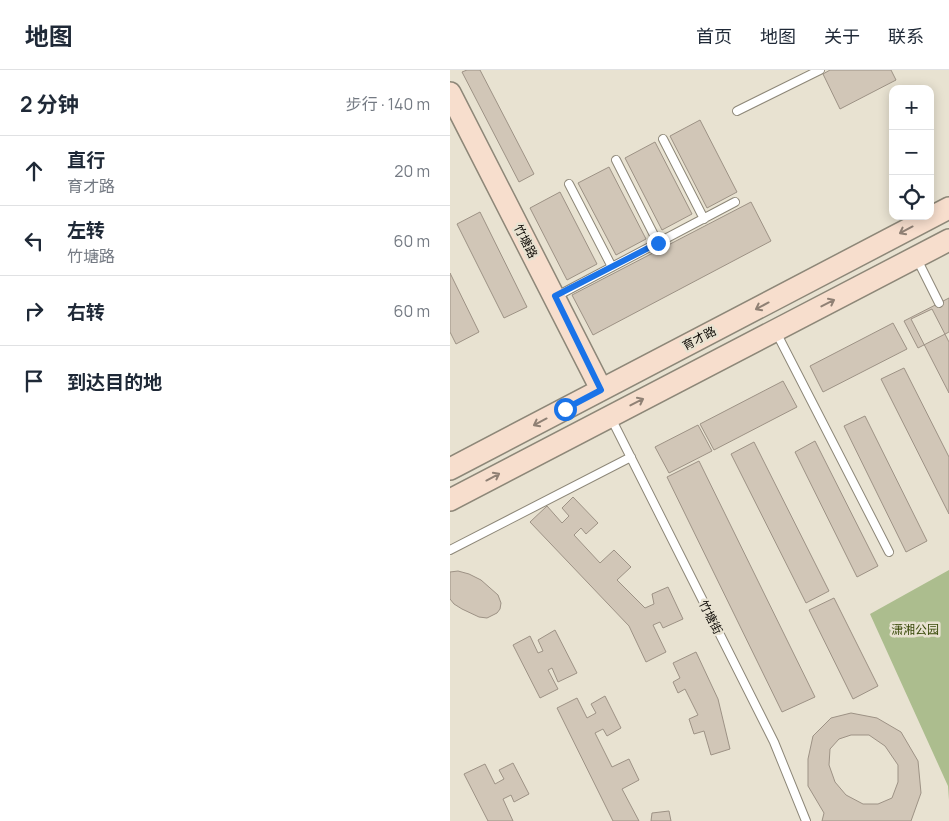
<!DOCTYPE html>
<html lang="zh">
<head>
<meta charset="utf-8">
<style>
	body { margin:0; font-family:Manrope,"Noto Sans SC",sans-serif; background:#f2f2f3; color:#1f2937 }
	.controls { position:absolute; right:15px; top:15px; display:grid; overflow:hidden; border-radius:10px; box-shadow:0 2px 12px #0003 }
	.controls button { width:45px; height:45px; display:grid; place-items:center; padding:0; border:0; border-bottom:1px solid #e0e1e3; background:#fff; color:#1f2937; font:25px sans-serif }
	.stop { position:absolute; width:15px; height:15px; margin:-11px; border:4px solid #1a73e8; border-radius:50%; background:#fff }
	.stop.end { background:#1a73e8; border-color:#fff; box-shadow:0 1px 5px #0008 }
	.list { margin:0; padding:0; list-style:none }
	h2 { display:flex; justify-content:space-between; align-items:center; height:65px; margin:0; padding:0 20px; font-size:21px }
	h2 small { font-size:16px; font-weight:400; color:#747a83 }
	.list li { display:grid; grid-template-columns:32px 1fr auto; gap:15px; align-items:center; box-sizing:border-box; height:70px; padding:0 20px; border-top:1px solid #e0e1e3 }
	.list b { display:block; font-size:19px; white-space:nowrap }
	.list p { margin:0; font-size:16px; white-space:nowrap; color:#747a83 }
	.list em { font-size:16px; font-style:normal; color:#747a83 }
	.icon { flex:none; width:28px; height:28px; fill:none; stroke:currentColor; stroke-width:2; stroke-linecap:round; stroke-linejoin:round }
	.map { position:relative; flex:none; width:499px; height:751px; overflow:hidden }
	header { display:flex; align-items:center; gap:30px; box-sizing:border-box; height:70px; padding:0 25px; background:#fff; border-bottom:1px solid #e0e1e3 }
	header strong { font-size:24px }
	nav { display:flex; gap:28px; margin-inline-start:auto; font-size:18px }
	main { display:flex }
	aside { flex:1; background:#fff }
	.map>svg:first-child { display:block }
</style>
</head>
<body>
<header>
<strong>地图</strong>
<nav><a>首页</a><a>地图</a><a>关于</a><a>联系</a></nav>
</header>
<main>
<aside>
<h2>2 分钟<small>步行 · 140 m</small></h2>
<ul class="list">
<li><svg class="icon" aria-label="ahead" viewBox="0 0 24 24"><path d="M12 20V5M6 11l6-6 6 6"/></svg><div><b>直行</b><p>育才路</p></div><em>20 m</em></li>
<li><svg class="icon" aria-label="left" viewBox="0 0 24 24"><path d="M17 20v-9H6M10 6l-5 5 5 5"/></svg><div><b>左转</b><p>竹塘路</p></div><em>60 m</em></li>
<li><svg class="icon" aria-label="right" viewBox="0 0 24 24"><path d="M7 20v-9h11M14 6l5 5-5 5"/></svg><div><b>右转</b></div><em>60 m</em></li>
<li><svg class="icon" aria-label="arrive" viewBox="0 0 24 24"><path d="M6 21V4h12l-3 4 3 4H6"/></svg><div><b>到达目的地</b></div></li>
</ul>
</aside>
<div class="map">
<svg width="499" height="751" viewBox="0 0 499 751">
	<rect width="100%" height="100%" fill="#e8e2d1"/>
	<path fill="#acbd8e" d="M499 500V730L498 716 420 544Z"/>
	<path fill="#d1c6b7" stroke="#9d9285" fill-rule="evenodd" d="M17 0H30L84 104 69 112 12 2Z
		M380 0H441L446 10 390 39 373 4Z
		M250 50 287 122 257 138 220 66Z
		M205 72 242 144 212 160 175 88Z
		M159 97 196 169 166 185 128 113Z
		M110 122 147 194 117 210 80 138Z
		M301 132 321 171 143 265 122 225Z
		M30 142 77 237 54 248 7 154Z
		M0 203 29 262 6 274 0 262Z
		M499 228V262L468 278 454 251Z
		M482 239 499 272V323L461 249Z
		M443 253 457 279 373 322 360 296Z
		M454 298 499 387V444L431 309Z
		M333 311 347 337 264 380 250 354Z
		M415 346 477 471 456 482 394 356Z
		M248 355 262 381 219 403 205 377Z
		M365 371 428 496 407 507 345 382Z
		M304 372 379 521 356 533 281 384Z
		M249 391 365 627 332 642 217 407Z
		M123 427 148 453 136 464 131 458 124 465 150 493 164 480 181 497 167 510 195 538 204 534 202 524 218 517 233 549 213 558 210 552 203 555 216 582 196 592 179 556 80 452 97 436 112 453 119 446 112 438Z
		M8 501 19 504 31 510 48 525 51 533 50 539 47 543 37 548 29 547 12 539 4 534 0 529V502Z
		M384 528 428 616 403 629 359 540Z
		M105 560 127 603 108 612 102 598 98 600 108 619 90 628 63 575 80 566 88 583 93 581 88 570Z
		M246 582 268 629 280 679 261 685 254 661 244 664 239 649 248 645 235 619 228 623 223 612 230 608 223 593Z
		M155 626 171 658 157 666 153 659 145 663 162 697 179 689 189 710 172 719 189 751H163L107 638 127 628 137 648 146 643 141 634Z
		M401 643 427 648 451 662 468 691 471 723 461 751H372L374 743 358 716V689L363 666 381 648ZM401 665H419L435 676 448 695V712L442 728 428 734H413L396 725 385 712 379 695 380 679 389 669Z
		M63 693 79 724 64 732 61 725 53 729 63 751H38L14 704 35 694 45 714 54 709 49 700Z
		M219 741 221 751H201L202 743Z"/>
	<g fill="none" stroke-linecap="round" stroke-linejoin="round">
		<defs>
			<path id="lane" d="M287 41 370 0
				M213 69 254 149
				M166 90 208 173
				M119 114 162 197
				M467 189 489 233
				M105 227 285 132
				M326 262 439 482
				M161 348 324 672 356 751
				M0 480 181 387"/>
			<path id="secondary" d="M0 23 151 319
				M0 399 499 138
				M0 430 499 170"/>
		</defs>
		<use href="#lane" stroke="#8d8778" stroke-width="10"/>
		<use href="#secondary" stroke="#8d8778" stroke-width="24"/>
		<use href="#lane" stroke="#fff" stroke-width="8"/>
		<use href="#secondary" stroke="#f7decd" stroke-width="21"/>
	</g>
	<defs><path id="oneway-shaft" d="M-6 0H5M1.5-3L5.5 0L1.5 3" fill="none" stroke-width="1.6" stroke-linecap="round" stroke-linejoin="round" transform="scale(1.25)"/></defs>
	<g stroke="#8f8074">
		<use href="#oneway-shaft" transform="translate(456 160) rotate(152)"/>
		<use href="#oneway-shaft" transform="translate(378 233) rotate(-27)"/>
		<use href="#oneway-shaft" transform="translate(312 236) rotate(152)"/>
		<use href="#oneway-shaft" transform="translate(187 332) rotate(-27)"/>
		<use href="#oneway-shaft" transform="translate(90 352) rotate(152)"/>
		<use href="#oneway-shaft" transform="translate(43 407) rotate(-28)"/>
	</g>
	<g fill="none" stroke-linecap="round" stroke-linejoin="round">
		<path stroke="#1a73e8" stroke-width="6" d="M115 339 151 320 105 226 208 173"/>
	</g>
	<g text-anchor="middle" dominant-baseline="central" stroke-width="5" stroke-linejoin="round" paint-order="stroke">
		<g font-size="12" fill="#100d08" stroke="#e8e2d1">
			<text transform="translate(76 171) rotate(63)">竹塘路</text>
			<text transform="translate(249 268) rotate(-28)">育才路</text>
			<text transform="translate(261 547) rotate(63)">竹塘街</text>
		</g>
		<g font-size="12" fill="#384909" stroke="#e8e2d1">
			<text x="465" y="559">潇湘公园</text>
		</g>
	</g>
</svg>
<div class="controls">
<button>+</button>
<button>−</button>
<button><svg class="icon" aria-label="locate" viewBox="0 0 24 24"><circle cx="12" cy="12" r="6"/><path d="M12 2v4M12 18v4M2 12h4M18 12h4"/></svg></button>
</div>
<div class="stop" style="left:115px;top:339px"></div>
<div class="stop end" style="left:208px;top:173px"></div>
</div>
</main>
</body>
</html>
